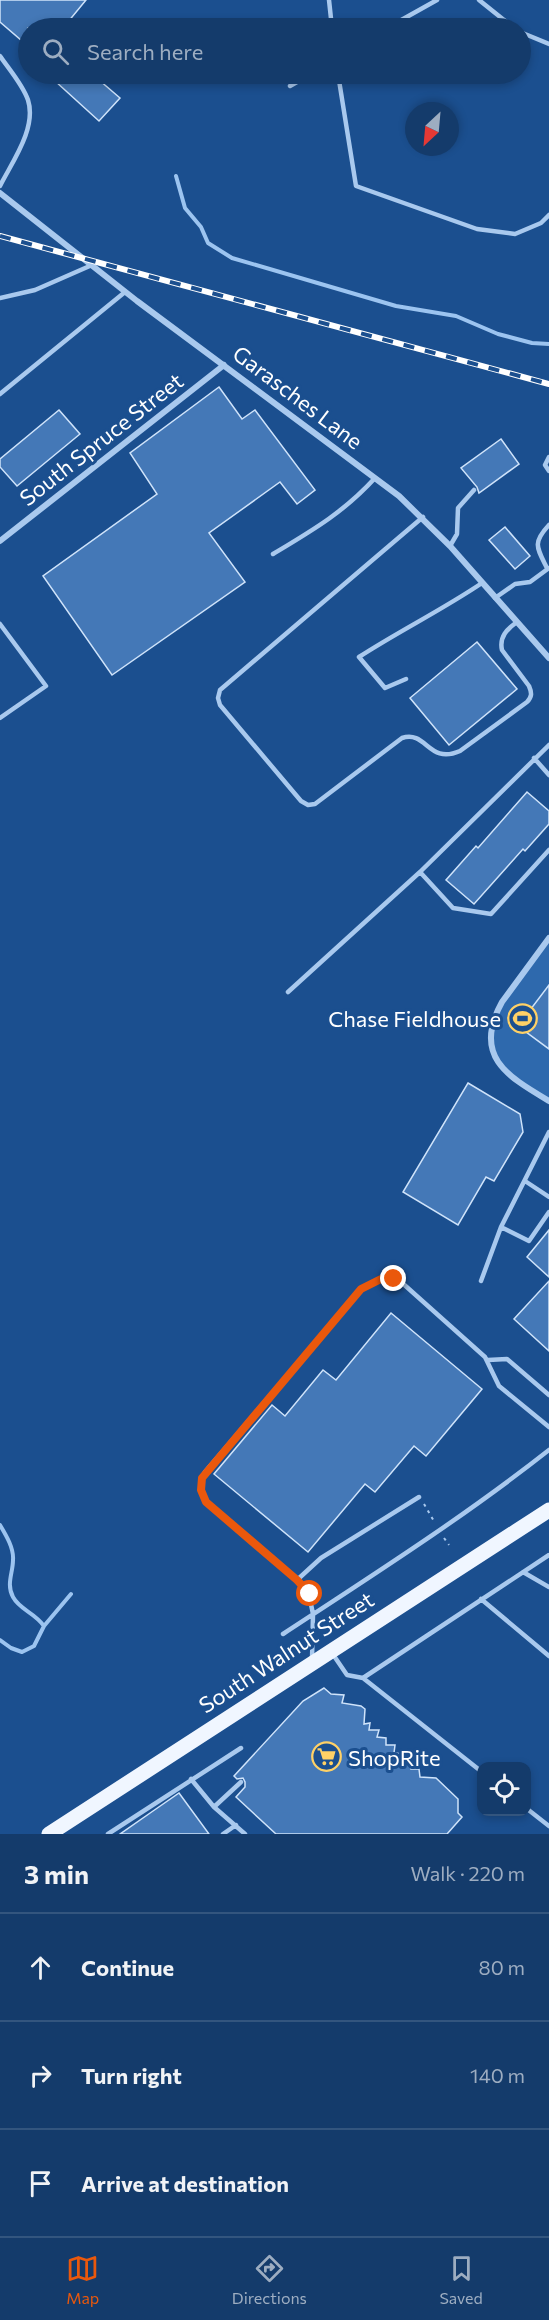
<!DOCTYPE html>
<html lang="en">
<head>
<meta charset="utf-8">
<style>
	body { margin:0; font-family:Commissioner,sans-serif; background:#214673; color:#f1f3f6 }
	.controls { position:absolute; right:18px; bottom:18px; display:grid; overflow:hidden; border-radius:12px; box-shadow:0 3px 9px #0003 }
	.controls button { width:54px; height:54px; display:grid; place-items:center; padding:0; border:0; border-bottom:2px solid #33557e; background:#143b6b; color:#f1f3f6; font:30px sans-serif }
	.compass { position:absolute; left:405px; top:102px; width:54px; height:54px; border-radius:50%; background:#143b6b; box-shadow:0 3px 9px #0003; rotate:206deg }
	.stop { position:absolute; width:18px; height:18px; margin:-14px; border:4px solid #ea580c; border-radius:50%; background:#fff }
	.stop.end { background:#ea580c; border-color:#fff; box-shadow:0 2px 6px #0008 }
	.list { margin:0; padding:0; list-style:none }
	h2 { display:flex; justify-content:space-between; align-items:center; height:78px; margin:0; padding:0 24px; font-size:26px }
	h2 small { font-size:20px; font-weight:400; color:#9dadc1 }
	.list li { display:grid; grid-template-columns:39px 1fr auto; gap:18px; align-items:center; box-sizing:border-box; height:108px; padding:0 24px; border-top:2px solid #33557e }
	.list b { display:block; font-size:22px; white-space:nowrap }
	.list em { font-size:20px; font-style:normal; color:#9dadc1 }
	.icon { flex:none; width:33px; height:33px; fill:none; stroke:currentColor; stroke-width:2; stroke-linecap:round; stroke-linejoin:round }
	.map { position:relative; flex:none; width:549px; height:1834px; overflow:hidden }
	.search { position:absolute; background:#143b6b; box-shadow:0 3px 9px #0003; left:18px; right:18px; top:18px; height:66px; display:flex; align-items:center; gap:15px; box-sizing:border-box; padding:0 21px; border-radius:33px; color:#9dadc1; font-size:22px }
	.sheet { height:402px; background:#143b6b }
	nav { display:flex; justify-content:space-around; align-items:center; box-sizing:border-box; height:84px; border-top:2px solid #33557e; background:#143b6b; font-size:16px; color:#9dadc1 }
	nav a { display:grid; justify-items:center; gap:3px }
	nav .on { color:#ea580c }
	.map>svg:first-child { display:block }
</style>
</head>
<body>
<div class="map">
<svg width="549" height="1834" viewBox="0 0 549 1834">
	<rect width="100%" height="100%" fill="#1b4f8f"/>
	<path fill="#2e69ad" d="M549 938V1101L516 1081 495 1055 492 1044 497 1012Z"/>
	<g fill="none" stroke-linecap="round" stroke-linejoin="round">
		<path stroke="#9cc4f0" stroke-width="4" d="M176 176 185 208 201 227 208 243 232 258 396 306 456 316 498 334 532 343 549 344
			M0 1525C6 1535 14 1548 13 1560 13 1573 6 1584 13 1597 20 1610 34 1612 44 1626
			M0 1640 11 1648 22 1652 34 1646 44 1626 71 1594"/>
	</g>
	<path fill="#4478b7" stroke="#cfe3fa" stroke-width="1.5" d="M0 0H86L63 28H28V46L0 22Z
		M61 74H92L120 98 99 121 55 81Z
		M219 387 242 419 255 410 315 490 297 504 280 482 209 533 245 582 112 675 43 576 157 494 130 453Z
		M59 410 80 434 17 486 0 467V459Z
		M501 439 519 464 479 493 477 487 461 468Z
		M505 527 530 556 515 569 489 540Z
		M477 642 517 689 449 745 410 698Z
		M527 792 549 811V824L525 851 523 849 474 904 446 880 476 846 478 848Z
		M549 985V1049L518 1026Z
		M468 1083 520 1114 523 1132 494 1181 486 1177 458 1225 403 1192Z
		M549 1230V1277L527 1257Z
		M549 1281V1351L514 1319Z
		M391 1313 482 1389 426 1456 414 1446 375 1492 365 1484 308 1552 214 1474 272 1405 285 1416 323 1370 336 1380Z
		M324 1688 331 1694 344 1695 342 1703 361 1706 365 1709 364 1724 370 1723 369 1730H379L377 1737 386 1738V1745H395L394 1753 404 1754 403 1761H412L411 1769H419L420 1777 436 1778 458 1799V1813L462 1817 447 1834H276L236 1797 245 1787V1782L243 1778 237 1779 234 1776 303 1701Z
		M179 1793 209 1834H120L153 1811Z"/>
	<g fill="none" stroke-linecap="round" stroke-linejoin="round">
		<path stroke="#a9c9ee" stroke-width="2" stroke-dasharray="3 4.5" stroke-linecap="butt" d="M424 1504 435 1523
			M444 1538 449 1545"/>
		<path stroke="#a9c9ee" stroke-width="4.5" d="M329 0 332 28
			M479 0 514 28
			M387 28 437 0
			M520 32 549 44
			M0 56C9 69 23 85 28 100 37 128 12 162 0 186
			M338 74 356 186 477 229 515 234 541 223 549 215
			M290 86 311 74
			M0 298 35 290 92 265
			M0 394 125 292
			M549 457 545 465 549 471
			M423 517 220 690 218 698 220 705 301 801 308 805 315 804 402 738C427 730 428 765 460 751L527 702C532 697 532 693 529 686L502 650C499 637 507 629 517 622
			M450 546 457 534 458 508 474 490
			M273 554C313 530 344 512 375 478
			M547 568C537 548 532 543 549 525
			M495 598 515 584 530 582 549 568
			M0 624 46 686 0 718
			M406 679 385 688 359 657C399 631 442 610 482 583
			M534 758 549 775
			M420 872 453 908 491 914 549 850
			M288 992 420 872 549 745
			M525 1181 549 1197
			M501 1227 529 1241 549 1212
			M481 1281 501 1227 549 1132
			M488 1360 507 1359 549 1395
			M523 1572 549 1587
			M297 1580 321 1558 419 1497
			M481 1599 549 1656
			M283 1634C373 1575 464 1517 549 1450
			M332 1653 347 1675 363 1678 482 1772
			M312 1660 313 1614 308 1590 206 1502C200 1492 200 1483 205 1472L361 1289C374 1281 386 1275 400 1281L485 1357 499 1386 549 1427
			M363 1678 549 1555
			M191 1779 214 1807 245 1834
			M214 1807 241 1782
			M526 1808 549 1826
			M108 1834 241 1748
			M223 1834 236 1825"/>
		<path stroke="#a9c9ee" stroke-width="6" d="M0 193 137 301 399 496 450 546 549 658
			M0 541 224 365
			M549 938 502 1002C472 1056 507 1076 549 1101"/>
		<path stroke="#f0f6ff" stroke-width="15" d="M49 1834 549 1510"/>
		<defs>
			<path id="rail" d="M0 236 549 384"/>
		</defs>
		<use href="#rail" stroke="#fff" stroke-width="6"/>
		<use href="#rail" stroke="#1b4f8f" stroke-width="4" stroke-dasharray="11" stroke-linecap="butt"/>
	</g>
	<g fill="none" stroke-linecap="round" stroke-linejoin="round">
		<path stroke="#ea580c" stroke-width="8" d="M310 1594 297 1580 206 1502 201 1490 202 1478 361 1289 381 1279H394"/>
	</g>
	<defs>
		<symbol id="stadium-ring" viewBox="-11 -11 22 22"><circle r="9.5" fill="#1b4f8f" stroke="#ffd166" stroke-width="1.5"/><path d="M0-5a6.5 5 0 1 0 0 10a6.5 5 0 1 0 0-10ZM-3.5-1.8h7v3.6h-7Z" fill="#ffd166"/></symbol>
		<symbol id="supermarket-ring" viewBox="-11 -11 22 22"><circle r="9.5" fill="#1b4f8f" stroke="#ffd166" stroke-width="1.5"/><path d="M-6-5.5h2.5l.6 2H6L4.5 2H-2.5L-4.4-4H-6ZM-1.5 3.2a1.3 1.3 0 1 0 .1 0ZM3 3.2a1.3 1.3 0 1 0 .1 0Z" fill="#ffd166"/></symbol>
	</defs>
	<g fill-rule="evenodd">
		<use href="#stadium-ring" x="506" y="1002" width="33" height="33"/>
		<use href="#supermarket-ring" x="310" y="1740" width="33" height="33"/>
	</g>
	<g text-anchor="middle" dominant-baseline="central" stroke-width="6" stroke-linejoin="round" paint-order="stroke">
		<g font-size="22" fill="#fff" stroke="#1b4f8f">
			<text transform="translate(298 397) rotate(37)">Garasches Lane</text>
			<text transform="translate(101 439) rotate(-38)">South Spruce Street</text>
			<text transform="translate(286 1652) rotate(-33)">South Walnut Street</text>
		</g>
		<g font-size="22" fill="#fff" stroke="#1b4f8f" text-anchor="end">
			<text x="501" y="1018">Chase Fieldhouse</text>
			<text x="348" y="1757" text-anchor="start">ShopRite</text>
		</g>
	</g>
</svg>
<div class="controls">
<button><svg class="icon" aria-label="locate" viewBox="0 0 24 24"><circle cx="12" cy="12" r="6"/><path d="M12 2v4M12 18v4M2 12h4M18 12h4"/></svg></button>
</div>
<svg class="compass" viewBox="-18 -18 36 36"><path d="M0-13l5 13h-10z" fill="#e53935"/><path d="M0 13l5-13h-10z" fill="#9dadc1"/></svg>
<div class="stop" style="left:310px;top:1594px"></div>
<div class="stop end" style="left:394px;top:1279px"></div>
<div class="search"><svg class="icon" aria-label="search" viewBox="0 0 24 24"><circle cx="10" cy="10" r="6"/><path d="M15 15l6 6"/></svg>Search here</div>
</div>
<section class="sheet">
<h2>3 min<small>Walk · 220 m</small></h2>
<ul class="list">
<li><svg class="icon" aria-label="ahead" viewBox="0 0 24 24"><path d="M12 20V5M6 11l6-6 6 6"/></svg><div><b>Continue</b></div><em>80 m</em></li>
<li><svg class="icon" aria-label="right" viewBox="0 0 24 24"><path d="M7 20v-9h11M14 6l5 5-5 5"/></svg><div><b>Turn right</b></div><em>140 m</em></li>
<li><svg class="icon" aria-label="arrive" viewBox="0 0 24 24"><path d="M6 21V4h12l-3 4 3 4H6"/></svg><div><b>Arrive at destination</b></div></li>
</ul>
</section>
<nav>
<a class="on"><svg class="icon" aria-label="map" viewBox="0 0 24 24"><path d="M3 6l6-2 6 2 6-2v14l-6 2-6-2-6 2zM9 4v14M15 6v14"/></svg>Map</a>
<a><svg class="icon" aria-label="directions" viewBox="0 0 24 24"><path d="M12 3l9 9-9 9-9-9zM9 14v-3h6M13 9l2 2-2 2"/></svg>Directions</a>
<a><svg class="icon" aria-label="saved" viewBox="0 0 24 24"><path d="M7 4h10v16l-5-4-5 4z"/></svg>Saved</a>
</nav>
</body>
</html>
